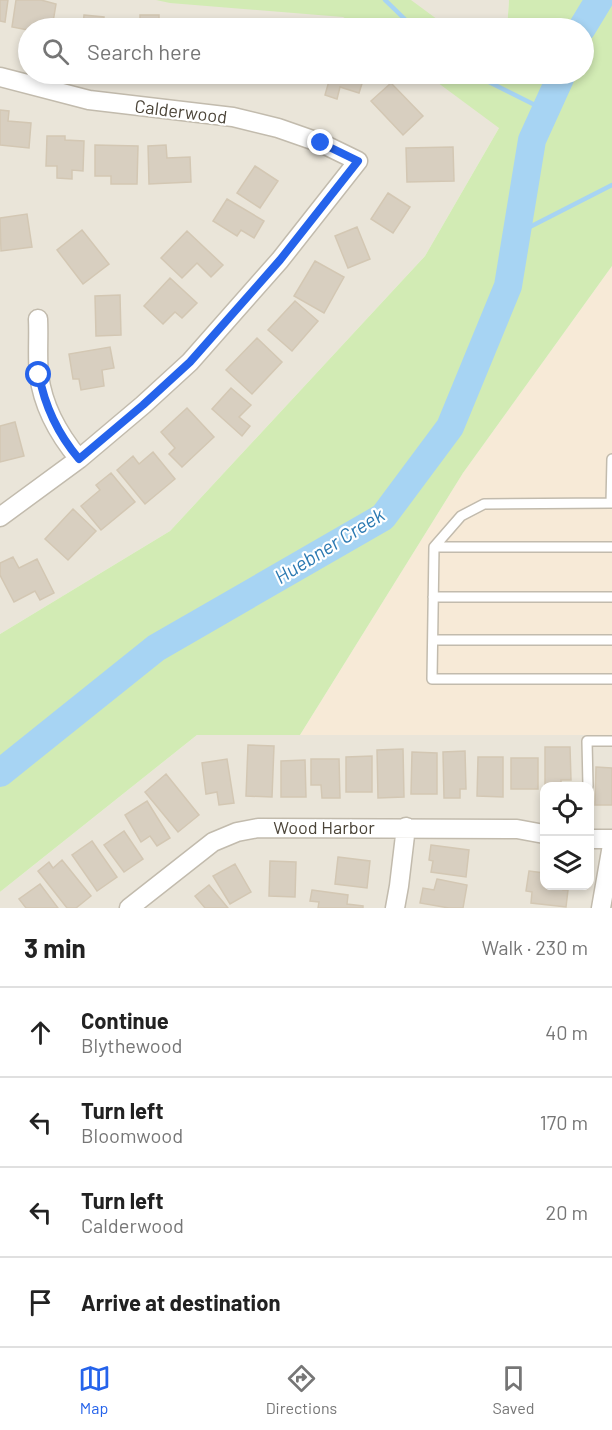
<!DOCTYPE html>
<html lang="en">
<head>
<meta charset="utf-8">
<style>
	body { margin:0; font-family:Barlow,sans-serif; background:#f6f6f6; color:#222 }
	.controls { position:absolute; right:18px; bottom:18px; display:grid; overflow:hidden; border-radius:12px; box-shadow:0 3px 9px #0003 }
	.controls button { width:54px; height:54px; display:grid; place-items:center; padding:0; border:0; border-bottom:2px solid #e0e0e0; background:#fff; color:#222; font:30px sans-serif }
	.stop { position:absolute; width:18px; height:18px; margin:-14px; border:4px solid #2563eb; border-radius:50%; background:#fff }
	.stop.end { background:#2563eb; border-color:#fff; box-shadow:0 2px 6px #0008 }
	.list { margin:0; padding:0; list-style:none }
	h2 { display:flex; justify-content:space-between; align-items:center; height:78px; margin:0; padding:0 24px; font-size:26px }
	h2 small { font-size:20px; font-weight:400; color:#767676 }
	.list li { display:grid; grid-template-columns:39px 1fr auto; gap:18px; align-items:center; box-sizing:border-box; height:90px; padding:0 24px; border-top:2px solid #e0e0e0 }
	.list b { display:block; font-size:22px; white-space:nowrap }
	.list p { margin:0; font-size:20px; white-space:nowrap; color:#767676 }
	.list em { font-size:20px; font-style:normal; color:#767676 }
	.icon { flex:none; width:33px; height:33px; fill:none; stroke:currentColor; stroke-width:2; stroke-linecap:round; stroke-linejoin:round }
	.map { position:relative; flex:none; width:612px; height:908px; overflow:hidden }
	.search { position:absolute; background:#fff; box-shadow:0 3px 9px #0003; left:18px; right:18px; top:18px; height:66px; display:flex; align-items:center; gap:15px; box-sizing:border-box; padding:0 21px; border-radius:33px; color:#767676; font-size:22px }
	.sheet { height:438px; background:#fff }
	nav { display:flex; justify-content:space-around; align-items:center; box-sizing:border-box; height:84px; border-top:2px solid #e0e0e0; background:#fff; font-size:16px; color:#767676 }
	nav a { display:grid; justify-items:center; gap:3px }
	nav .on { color:#2563eb }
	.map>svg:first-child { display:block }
</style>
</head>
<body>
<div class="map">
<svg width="612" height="908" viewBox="0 0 612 908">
	<rect width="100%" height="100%" fill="#f6f3eb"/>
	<path fill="#eae5d9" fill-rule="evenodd" d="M0 0H509L507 28H28V74H503L499 128 425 256 170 531 0 634Z
		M197 735H612V908H0V892ZM544 786H590V886H544Z"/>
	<path fill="#f7ead7" d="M612 266V735H300L463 473Z"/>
	<path fill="#d2ebb4" d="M156 0H411L449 28H361L343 17 170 3Z
		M509 0H612V266L463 473 300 735H197L0 892V634L170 531 425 256 499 128 426 74H584V28H507Z"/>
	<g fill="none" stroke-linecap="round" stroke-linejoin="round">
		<path stroke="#a7d4f3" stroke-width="4.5" d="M385 0 414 28
			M473 74 545 110
			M516 234 612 185"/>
		<path stroke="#a7d4f3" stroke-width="28" d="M582 28 599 0
			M0 773 156 648 383 517 450 427 508 286 532 140 562 74"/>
	</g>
	<path fill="#d8cfc0" stroke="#d3c7b3" stroke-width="1.5" d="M0 0H8L5 22 0 21Z
		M16 0H41L56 4 52 28 28 30 12 27Z
		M84 15 104 17 103 28H83Z
		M140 15H159V28H122L123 21H140Z
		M225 74H262L260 83Z
		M331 74H365L359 93 340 87 337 99 325 95Z
		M391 83 423 116 403 135 371 101Z
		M0 110 9 111 8 121 31 123 29 148 0 145Z
		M47 136H65V140L84 141 83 171 72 170V179L57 178V166H46Z
		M95 145 138 146 137 184H111V176H95Z
		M166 145 167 158 190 157 191 182 149 184 148 146Z
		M453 147 454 181 407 182 406 148Z
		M255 166 278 181 260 208 237 193Z
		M388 193 410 207 393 233 371 219Z
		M227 199 264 221 254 238 241 230 237 236 213 221Z
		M27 214 32 247 1 251 0 218Z
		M357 227 370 259 348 268 335 236Z
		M82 230 109 264 83 284 57 250Z
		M187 231 223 265 211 277 197 263 182 278 161 258Z
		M315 261 344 277 324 313 294 296Z
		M170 278 197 303 182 318 175 312 163 324 144 306Z
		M120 295 121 335 96 336 95 296Z
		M295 301 318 321 292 351 268 330Z
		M257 338 282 362 252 394 226 370Z
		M110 347 114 368 102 370 104 386 81 390 79 379H73L69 354Z
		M231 388 251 405 239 417 250 426 242 436 212 409Z
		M187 408 214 437 182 467 169 454 175 448 161 432Z
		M15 422 24 456 0 462V426Z
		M153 452 175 479 145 504 117 470 133 456 139 464Z
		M111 473 135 502 101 530 81 506 100 490 96 485Z
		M73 509 96 531 68 560 45 539Z
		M13 557 19 568 37 559 54 593 40 600 35 591 14 602 0 575V563Z
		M248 745 274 746 272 797 246 796Z
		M545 747H570L571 780H561V786H545Z
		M403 749 404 797 378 798 377 750Z
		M465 751 466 789H460V798H444L443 752Z
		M412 752 437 753V794H411Z
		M372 756V792H346V757Z
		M478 757H503V797L477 796Z
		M511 758H538V789H511Z
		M227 759 234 803 219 805 217 792 206 794 202 763Z
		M311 759H339L340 798H322L321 785H311Z
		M305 760 306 797H281V761Z
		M596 767 612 768V805H595Z
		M166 774 199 815 178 832 145 792Z
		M147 801 170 838 157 846 150 836 141 842 125 815Z
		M124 831 143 859 124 872 104 845Z
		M92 841 117 877 97 891 72 855Z
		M431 845 469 850 466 877 431 872 433 861 429 860Z
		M338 857 370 861 367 888 335 884Z
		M62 860 91 896 76 908H67L38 871 49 862 53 868Z
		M270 861 296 862 295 897 269 896Z
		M235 864 251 892 230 904 213 876Z
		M529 871 544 873V886H563V890H568L566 907 531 903 532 892 526 891Z
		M437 879 467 885 463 908H449L420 903 423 888 434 890Z
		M40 884 58 908H26L19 899Z
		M209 885 228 908H205L195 896Z
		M312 890 348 895 347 904 363 906V908H318L319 902 310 901Z"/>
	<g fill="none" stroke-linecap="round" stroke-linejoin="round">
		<defs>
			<path id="lane" d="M612 459 611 503 484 504 461 516 434 547 432 679H612
				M434 547H612
				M433 597H612
				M433 640H612
				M588 786 587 741H612"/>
			<path id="street" d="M0 77 89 100 233 117 278 128 321 143 358 161 280 260 190 362 143 405 79 459 0 517
				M38 319C39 337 37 356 39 375 43 407 59 435 79 459
				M590 839H612
				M129 908 213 842 237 832 258 828 517 829 544 834
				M395 908 399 886 406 827
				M601 908 612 845"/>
		</defs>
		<use href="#lane" stroke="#c2bbad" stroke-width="12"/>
		<use href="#street" stroke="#c2bbad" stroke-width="21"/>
		<use href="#lane" stroke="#fff" stroke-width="9"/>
		<use href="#street" stroke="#fff" stroke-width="18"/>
	</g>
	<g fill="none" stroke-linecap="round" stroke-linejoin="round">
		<path stroke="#2563eb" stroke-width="8" d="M39 375C45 408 58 434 79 459L143 405 190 362 280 260 358 161 321 143"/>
	</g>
	<g text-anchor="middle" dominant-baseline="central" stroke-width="4.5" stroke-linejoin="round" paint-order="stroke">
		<g font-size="18" fill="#4b4438" stroke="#fff">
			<text transform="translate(181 111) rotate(7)">Calderwood</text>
			<text x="324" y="827">Wood Harbor</text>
		</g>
		<g font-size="20" font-style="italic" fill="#2c7ab2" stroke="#fff">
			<text transform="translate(329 545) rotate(-32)">Huebner Creek</text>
		</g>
	</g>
</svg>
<div class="controls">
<button><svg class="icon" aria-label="locate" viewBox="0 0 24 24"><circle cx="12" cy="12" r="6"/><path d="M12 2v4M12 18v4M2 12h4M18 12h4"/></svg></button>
<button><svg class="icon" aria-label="layers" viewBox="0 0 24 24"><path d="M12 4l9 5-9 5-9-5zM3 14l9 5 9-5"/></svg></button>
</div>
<div class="stop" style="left:39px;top:375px"></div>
<div class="stop end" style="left:321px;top:143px"></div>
<div class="search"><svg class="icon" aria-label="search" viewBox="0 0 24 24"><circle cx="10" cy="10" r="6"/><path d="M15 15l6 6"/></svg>Search here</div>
</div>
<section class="sheet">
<h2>3 min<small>Walk · 230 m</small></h2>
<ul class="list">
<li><svg class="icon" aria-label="ahead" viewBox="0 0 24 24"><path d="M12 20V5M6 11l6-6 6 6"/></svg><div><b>Continue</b><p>Blythewood</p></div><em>40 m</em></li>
<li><svg class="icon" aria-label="left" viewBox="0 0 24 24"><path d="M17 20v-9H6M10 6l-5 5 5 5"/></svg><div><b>Turn left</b><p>Bloomwood</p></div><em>170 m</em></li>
<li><svg class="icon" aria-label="left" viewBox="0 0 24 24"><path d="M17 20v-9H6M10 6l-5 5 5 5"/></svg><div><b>Turn left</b><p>Calderwood</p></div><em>20 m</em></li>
<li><svg class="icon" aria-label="arrive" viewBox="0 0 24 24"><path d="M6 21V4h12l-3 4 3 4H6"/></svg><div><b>Arrive at destination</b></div></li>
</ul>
</section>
<nav>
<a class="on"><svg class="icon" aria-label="map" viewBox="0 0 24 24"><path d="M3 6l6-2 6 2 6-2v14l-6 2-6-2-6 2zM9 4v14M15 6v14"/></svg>Map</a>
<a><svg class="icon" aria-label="directions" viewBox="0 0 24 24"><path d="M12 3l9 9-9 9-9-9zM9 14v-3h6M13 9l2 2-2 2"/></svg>Directions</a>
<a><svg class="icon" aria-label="saved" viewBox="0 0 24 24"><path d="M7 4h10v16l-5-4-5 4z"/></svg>Saved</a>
</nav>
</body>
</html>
